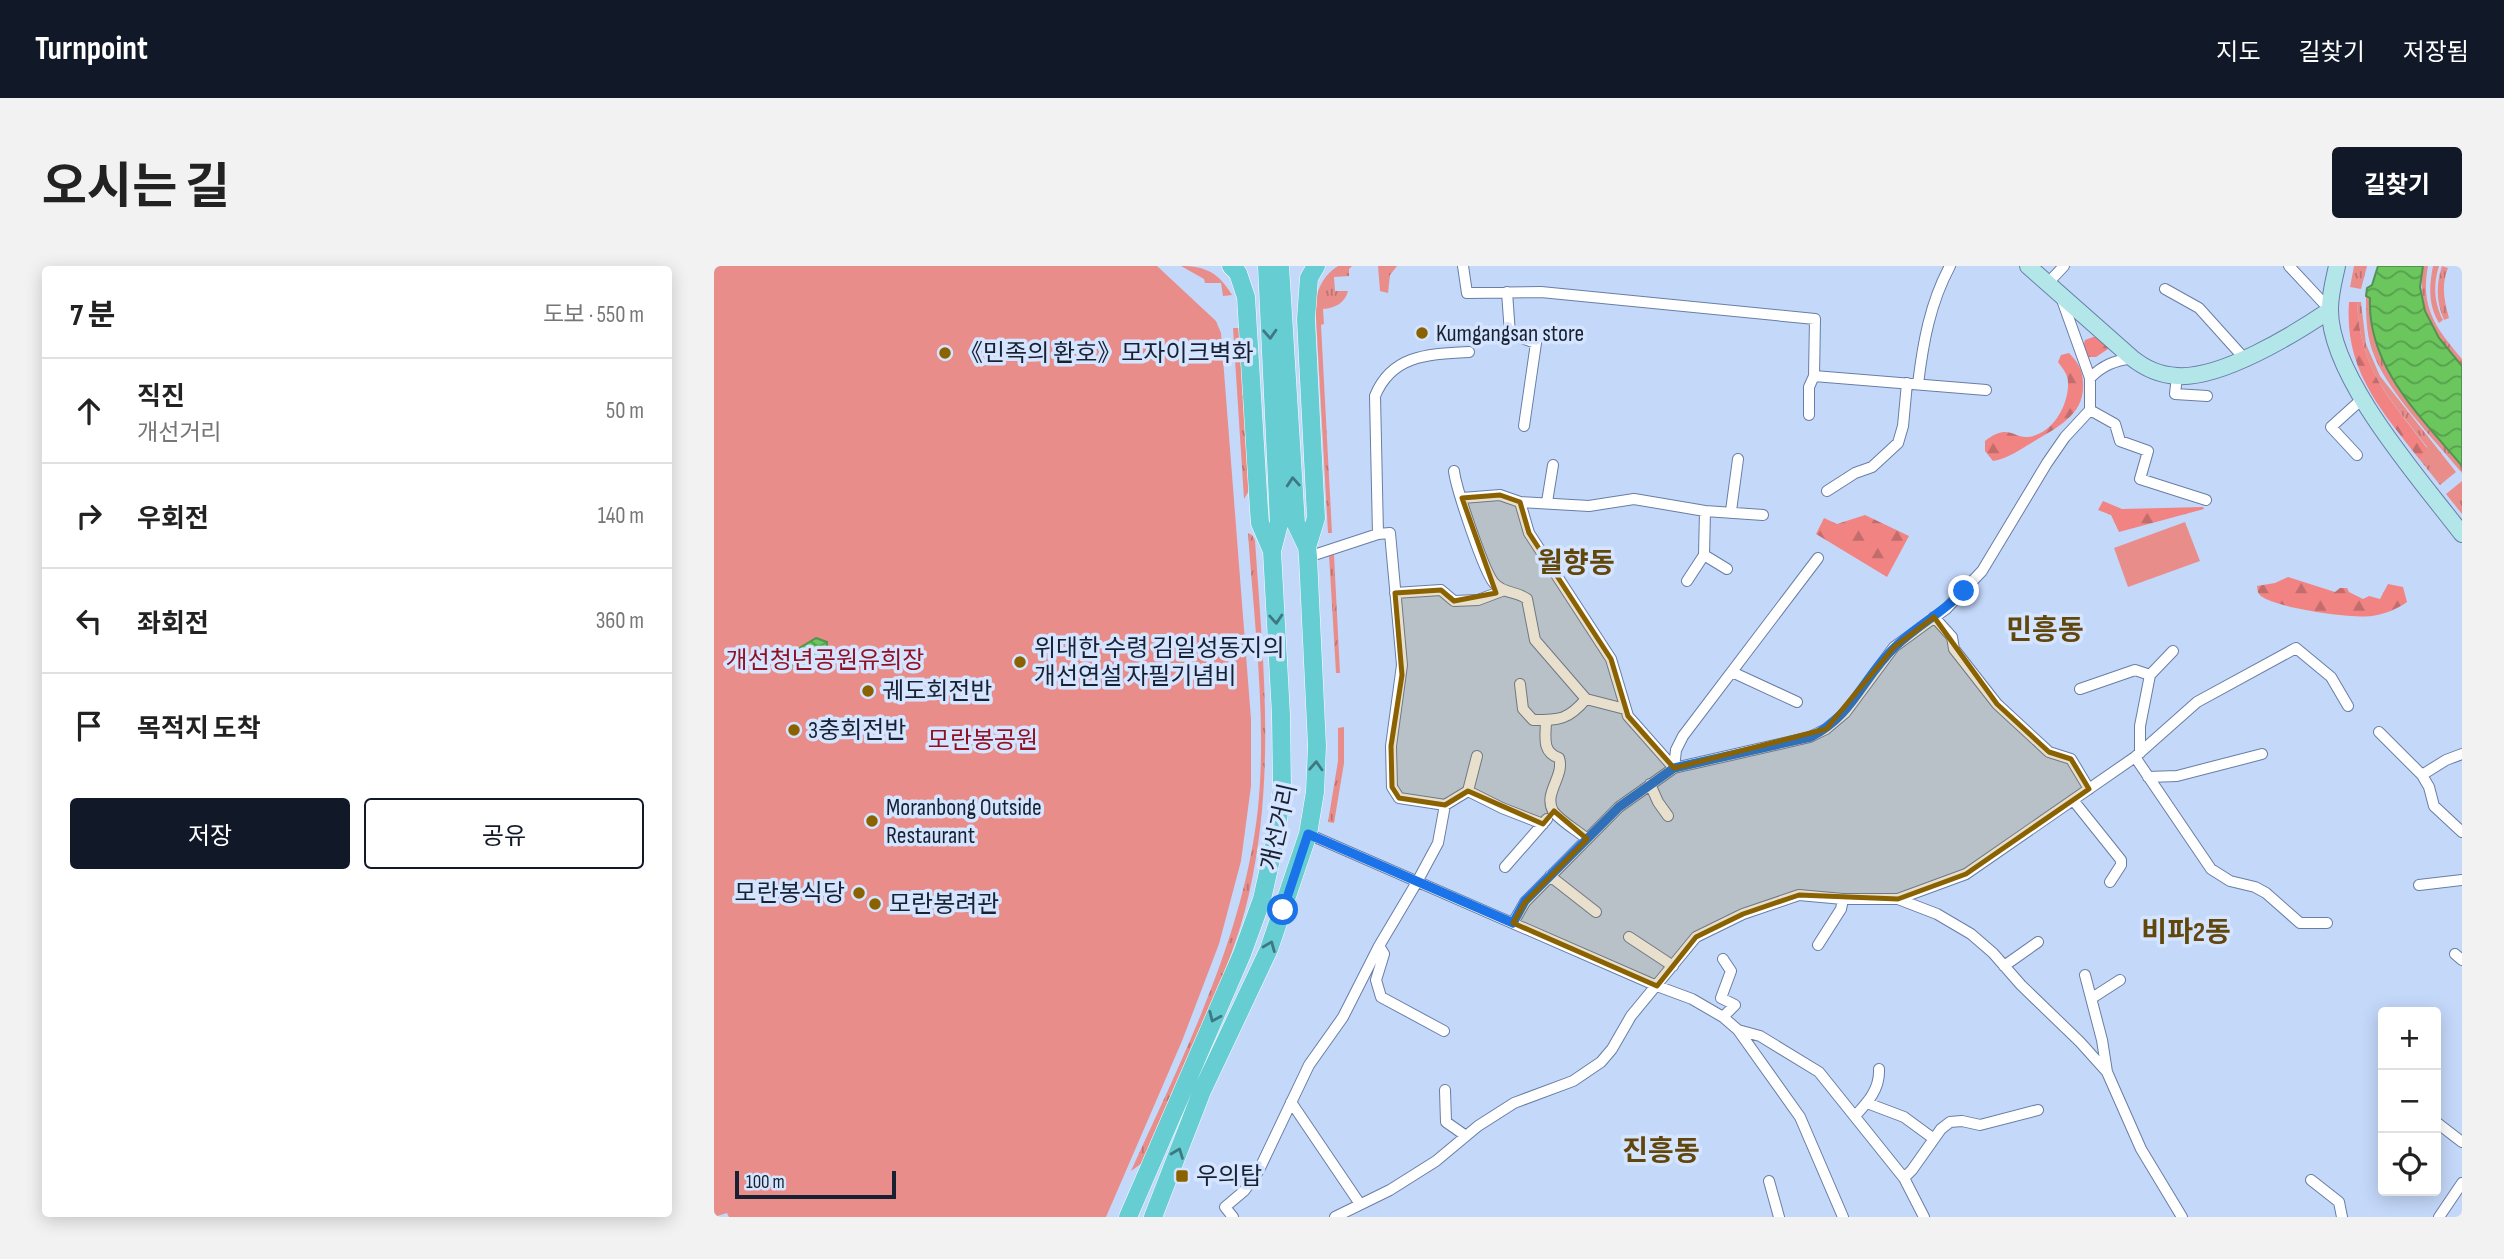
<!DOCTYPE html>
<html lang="ko">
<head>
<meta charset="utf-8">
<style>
	body { margin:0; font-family:"Sofia Sans Condensed","Noto Sans KR",sans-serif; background:#f2f2f2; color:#222 }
	.controls { position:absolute; right:21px; bottom:21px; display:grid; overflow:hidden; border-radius:7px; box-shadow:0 4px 18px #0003 }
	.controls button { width:63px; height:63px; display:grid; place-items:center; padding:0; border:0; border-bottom:2px solid #e0e0e0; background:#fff; color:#222; font:35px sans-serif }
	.scale { position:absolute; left:21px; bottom:18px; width:161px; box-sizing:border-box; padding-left:7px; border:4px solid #182131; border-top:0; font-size:19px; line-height:24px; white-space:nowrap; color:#182131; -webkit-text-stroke:5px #d6e5ff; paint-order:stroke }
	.stop { position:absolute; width:21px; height:21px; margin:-16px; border:5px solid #1a73e8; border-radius:50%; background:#fff }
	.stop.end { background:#1a73e8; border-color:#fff; box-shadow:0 2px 7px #0008 }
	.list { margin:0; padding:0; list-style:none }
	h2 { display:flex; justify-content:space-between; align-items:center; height:91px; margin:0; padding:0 28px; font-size:30px }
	h2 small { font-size:23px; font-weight:400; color:#767676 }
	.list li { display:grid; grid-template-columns:46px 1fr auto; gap:21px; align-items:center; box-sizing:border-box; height:105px; padding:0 28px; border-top:2px solid #e0e0e0 }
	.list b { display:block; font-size:26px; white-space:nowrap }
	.list p { margin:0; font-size:23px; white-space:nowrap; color:#767676 }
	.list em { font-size:23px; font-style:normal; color:#767676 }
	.actions { display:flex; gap:14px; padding:21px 28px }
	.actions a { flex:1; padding:16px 0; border:2px solid #111827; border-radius:7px; text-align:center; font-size:24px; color:#111827 }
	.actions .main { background:#111827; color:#fff }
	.icon { flex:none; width:38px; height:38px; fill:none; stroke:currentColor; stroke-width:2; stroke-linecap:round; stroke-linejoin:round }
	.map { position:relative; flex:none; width:1748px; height:951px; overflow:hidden; border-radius:7px }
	header { display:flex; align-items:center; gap:42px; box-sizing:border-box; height:98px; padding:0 35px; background:#111827; color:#fff }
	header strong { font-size:33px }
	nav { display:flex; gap:38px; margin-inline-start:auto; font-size:24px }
	.intro { display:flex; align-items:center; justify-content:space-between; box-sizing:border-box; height:168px; padding:0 42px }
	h1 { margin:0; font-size:49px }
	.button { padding:18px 32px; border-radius:7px; background:#111827; color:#fff; font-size:24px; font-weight:700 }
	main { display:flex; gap:42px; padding:0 42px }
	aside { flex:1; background:#fff; border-radius:7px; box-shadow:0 4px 18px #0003 }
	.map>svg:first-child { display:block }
</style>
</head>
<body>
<header>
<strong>Turnpoint</strong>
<nav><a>지도</a><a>길찾기</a><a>저장됨</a></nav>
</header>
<div class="intro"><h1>오시는 길</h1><a class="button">길찾기</a></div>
<main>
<aside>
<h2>7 분<small>도보 · 550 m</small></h2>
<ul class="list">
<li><svg class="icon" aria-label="ahead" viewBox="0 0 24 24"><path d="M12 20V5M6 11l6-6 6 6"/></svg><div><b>직진</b><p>개선거리</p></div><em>50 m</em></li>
<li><svg class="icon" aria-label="right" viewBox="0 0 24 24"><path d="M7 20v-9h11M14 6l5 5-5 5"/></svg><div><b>우회전</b></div><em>140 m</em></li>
<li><svg class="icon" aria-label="left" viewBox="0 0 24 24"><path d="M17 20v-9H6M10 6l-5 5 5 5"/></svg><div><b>좌회전</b></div><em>360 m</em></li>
<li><svg class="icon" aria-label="arrive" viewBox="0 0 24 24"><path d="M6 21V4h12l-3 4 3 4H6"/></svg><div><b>목적지 도착</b></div></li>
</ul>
<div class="actions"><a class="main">저장</a><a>공유</a></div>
</aside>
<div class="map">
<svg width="1748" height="951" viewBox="0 0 1748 951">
	<defs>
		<pattern id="grass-tufts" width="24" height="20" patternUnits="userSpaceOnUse" patternTransform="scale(1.75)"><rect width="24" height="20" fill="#e98d8b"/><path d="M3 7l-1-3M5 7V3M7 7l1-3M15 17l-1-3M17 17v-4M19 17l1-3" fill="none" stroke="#bc7372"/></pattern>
		<pattern id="forest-firs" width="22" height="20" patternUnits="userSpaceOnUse" patternTransform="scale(1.75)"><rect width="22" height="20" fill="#f18483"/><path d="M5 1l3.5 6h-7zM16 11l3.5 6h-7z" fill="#c26c6c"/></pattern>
		<pattern id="water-waves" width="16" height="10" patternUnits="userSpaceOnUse" patternTransform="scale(1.75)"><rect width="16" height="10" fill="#6ac65d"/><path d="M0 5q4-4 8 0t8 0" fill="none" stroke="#56a04d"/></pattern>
	</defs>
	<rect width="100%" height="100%" fill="#c4d8fa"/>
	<path fill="url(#grass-tufts)" d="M467 0C492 0 505 7 518 29L509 30 507 17H491L490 13Z
		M624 0H638L635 3V10L620 11 621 25H634C631 37 621 42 609 43L610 58 607 59 618 267H614L601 34C605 20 611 8 624 0Z
		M664 0H683L676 9 674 27 666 25Z
		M1640 0H1653L1647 23 1636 21Z
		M1709 0H1714C1706 42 1722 62 1748 93V100C1719 64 1703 49 1709 0Z
		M1719 0H1725C1719 19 1720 36 1729 54L1725 57C1714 39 1715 20 1719 0Z
		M1728 0 1734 2C1727 19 1730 34 1735 52L1730 54C1722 36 1722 18 1728 0Z
		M1652 30 1656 32C1652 100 1708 152 1748 200V207C1720 173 1672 125 1658 84 1652 66 1652 48 1652 30Z
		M1643 36H1647L1652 78 1666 110 1742 206 1726 219 1706 194 1713 181C1674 130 1646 104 1643 36Z
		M519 62H525L536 223 530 233Z
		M1748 215V248L1732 228Z
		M534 267 538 269 541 274C549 396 562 507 535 628 524 677 504 722 485 768 467 810 449 853 431 895L417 905C470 788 530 671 544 542 553 453 540 356 534 267Z
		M615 289H620L626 407H622Z
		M630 461V497L620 557 614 556 624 495V462Z"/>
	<path fill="url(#forest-firs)" d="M1635 36H1643C1646 104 1674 130 1713 182L1706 194C1667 144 1630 104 1635 36Z
		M1382 70 1391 75 1394 83 1382 91H1375L1368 85 1371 74Z
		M1355 87C1364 96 1369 105 1369 117 1371 149 1343 161 1319 176 1305 184 1295 192 1279 195L1271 185V175C1298 154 1300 178 1322 169 1342 162 1355 136 1354 116 1354 108 1348 102 1344 96L1347 89Z
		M1389 235 1408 243 1489 241 1490 243 1405 266 1397 249 1384 244Z
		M1151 249 1195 270 1173 311 1102 268 1110 252 1123 258Z
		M1574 311 1621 326 1626 322H1633L1635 326 1649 333 1655 330 1666 333 1674 318 1689 321 1693 336C1686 342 1668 349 1658 350 1639 353 1562 342 1547 330 1543 326 1544 326 1543 320L1561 317Z"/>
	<path fill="#e98d8b" d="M0 0H443L502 55 507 67 537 453V520L527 595 505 678 468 775 392 951H15L13 947 0 951Z
		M1471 256 1486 295 1414 321 1400 282Z"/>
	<path fill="url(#water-waves)" stroke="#519450" stroke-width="2" d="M1664 0H1709L1706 21 1711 45 1725 72 1748 100V200C1707 151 1653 101 1656 32L1652 30 1653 22 1658 19Z
		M102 372 113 376V389L88 404 76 399 77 387Z"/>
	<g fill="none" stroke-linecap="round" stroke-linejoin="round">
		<defs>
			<path id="street" d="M749 0 753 27 827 26 1101 53 1100 110 1272 124
				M1575 0 1616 44
				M1333 18 1350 0
				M1451 23 1485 42 1530 92
				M793 26 796 68 822 77 810 160
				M1463 110 1461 128 1493 130
				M1376 112C1389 99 1400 95 1418 92
				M1204 118C1209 77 1216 37 1236 0
				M1376 144 1401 158 1406 175 1434 185 1426 213 1492 234
				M1095 149V121L1100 110
				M1643 189 1617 161 1648 133
				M740 205C742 222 770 306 780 317 789 328 803 325 813 333L821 374 872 433 911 443
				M1113 225 1141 207 1158 201 1184 177 1189 160 1193 117
				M748 232 786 229 806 236 875 240 920 233 991 245 1049 249
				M806 236 815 267 897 393 914 450 960 502
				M833 236 839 199
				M991 245 990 289 1013 303
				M1017 245 1024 193
				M664 268 661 130C678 88 716 88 755 86
				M594 291 664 268 676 267 688 399 677 480 678 521 685 532 731 539 754 525 763 490
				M973 315 990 289
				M681 327 727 324 740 335 764 334 788 325
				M1220 351 1238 371 1240 383 1283 438 1335 486 1357 493 1375 523
				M1018 406 1083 436
				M806 418 809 443 819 454C846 454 854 454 872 433
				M1366 423 1421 404 1436 409
				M832 454C832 470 827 486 845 492 851 510 829 527 839 545 846 555 864 565 873 573
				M1665 466 1708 509 1715 521 1720 540 1748 566
				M1426 487V460L1436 409 1459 385
				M1421 491 1497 603 1516 615 1541 621 1552 627 1586 657H1613
				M960 502 962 484 969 470 1104 292
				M1708 509 1732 494 1748 488
				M1434 511 1463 510 1548 488
				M936 518 944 536 954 550
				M754 525 788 542 829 558
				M1359 534 1407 594V599L1396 616
				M594 568 943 720 978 733 1009 751 1024 764 1086 851 1129 951
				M791 601 833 553
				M836 610 882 646
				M1705 619 1748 614
				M1184 633 1223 648 1257 668 1279 687 1307 719 1366 776 1393 806
				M799 657 811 636 905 541 960 502 1096 471 1112 463 1131 447 1180 381 1232 343 1268 305 1333 197 1351 171 1376 144V112L1347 31
				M915 671 959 700
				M1104 679 1127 643 1129 633
				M665 680 670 688 662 714 667 731 730 765
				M1741 688 1748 694
				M1009 693 1017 705 1007 732 1021 739 1009 751
				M1290 700 1324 676
				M1371 709 1388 774 1393 806 1427 883 1468 951
				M1378 732 1406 714
				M1024 764 1046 770 1105 806 1190 912 1210 951
				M731 824 732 856 752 870
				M577 836 646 938
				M1153 837 1190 851 1220 873
				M1141 850C1154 836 1166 823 1165 803
				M1722 856 1748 876
				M1190 912 1198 904 1227 863 1236 856 1248 855 1266 859 1324 844
				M1597 914 1625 936 1628 951
				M1055 915 1065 951
				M519 951 511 941 530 925 545 904 595 799 629 751 665 680 703 616 724 577 731 539
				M621 951 676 924 722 895 764 860 800 837 859 815 887 796 898 783 917 750 982 671 1029 648 1085 629 1129 633H1184L1252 608 1421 491 1483 436 1582 382 1617 411 1634 440
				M1725 951 1748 917"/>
			<path id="secondary" d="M1314 0 1418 92C1432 103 1445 109 1463 110 1507 113 1579 69 1616 44
				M1623 0C1620 14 1616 28 1616 43 1615 111 1707 214 1748 268"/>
			<path id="primary" d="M553 0 565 258 558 285
				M593 281 602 252 592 53 595 12 602 0
				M414 951 528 688 548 633 562 571 568 521 567 449 558 285 546 257 545 244 532 31 524 7 517 0
				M439 951 488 825 555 683 594 568 601 526 603 480 594 291 593 281 582 258 566 0"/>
		</defs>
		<use href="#street" stroke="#687ea5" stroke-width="12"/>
		<use href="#secondary" stroke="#687ea5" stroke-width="18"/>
		<use href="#primary" stroke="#fff" stroke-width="19"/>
		<use href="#street" stroke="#fff" stroke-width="10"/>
		<use href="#secondary" stroke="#b2e6e9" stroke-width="16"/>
		<use href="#primary" stroke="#66cdd3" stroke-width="18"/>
	</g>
	<defs><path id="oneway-chevron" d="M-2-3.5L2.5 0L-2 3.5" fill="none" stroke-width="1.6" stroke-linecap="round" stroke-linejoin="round" transform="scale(1.75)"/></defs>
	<g stroke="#3f7782">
		<use href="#oneway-chevron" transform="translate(556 68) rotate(87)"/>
		<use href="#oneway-chevron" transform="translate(579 216) rotate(-94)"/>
		<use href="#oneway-chevron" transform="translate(562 353) rotate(86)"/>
		<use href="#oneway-chevron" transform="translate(602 500) rotate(-87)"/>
		<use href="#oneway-chevron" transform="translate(556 680) rotate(-68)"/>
		<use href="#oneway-chevron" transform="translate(500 751) rotate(114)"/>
		<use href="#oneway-chevron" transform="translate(464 887) rotate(-69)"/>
	</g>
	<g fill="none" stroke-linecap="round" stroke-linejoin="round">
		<path stroke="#1a73e8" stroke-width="9" d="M569 644 594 568 799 657 811 635 905 541 960 502 1097 471C1141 448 1148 412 1182 380 1203 360 1229 346 1250 325"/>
	</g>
	<path fill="#8a6201" fill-opacity="0.2" stroke="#8a6201" stroke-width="5" stroke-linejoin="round" d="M786 229 806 236 815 267 897 393 914 450 960 502 1112 463 1180 381 1220 351 1283 438 1335 486 1357 493 1375 523 1252 608 1184 633 1085 629 1029 648 982 671 943 720 799 657 811 636 873 573 840 545 829 558 754 525 731 539 685 532 678 521 677 480 688 409 681 327 727 324 740 335 782 327 748 232Z"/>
	<g fill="#8a6201" stroke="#d6e5ff" stroke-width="2.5">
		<circle cx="708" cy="67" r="7"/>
		<circle cx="231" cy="87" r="7"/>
		<circle cx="306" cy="396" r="7"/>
		<circle cx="154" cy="425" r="7"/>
		<circle cx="80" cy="464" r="7"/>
		<circle cx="158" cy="555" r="7"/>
		<circle cx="145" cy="627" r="7"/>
		<circle cx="161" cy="638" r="7"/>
		<rect x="461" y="903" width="14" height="14" rx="3.5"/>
	</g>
	<g text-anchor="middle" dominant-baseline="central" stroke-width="7" stroke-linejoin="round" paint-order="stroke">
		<g font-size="24" fill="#182131" stroke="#d6e5ff" text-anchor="start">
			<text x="722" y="67">Kumgangsan store</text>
			<text x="245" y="87">《민족의 환호》모자이크벽화</text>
			<text x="320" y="382">위대한 수령 김일성동지의<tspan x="320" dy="28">개선연설 자필기념비</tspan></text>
			<text x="168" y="425">궤도회전반</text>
			<text x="94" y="464">3충회전반</text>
			<text x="172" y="541">Moranbong Outside<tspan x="172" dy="28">Restaurant</tspan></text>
			<text x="131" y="627" text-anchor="end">모란봉식당</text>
			<text x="175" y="638">모란봉려관</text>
			<text x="482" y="910">우의탑</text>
		</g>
		<g font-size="24" fill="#901124" stroke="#d6e5ff">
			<text x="111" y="394">개선청년공원유희장</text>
			<text x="269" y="474">모란봉공원</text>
		</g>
		<g font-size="24" fill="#182131" stroke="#d6e5ff">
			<text transform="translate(565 561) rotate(-77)">개선거리</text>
		</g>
		<g font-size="28" font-weight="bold" fill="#62470c" stroke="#d6e5ff">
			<text x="862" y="297">월향동</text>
			<text x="1331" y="364">민흥동</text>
			<text x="1472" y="666">비파2동</text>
			<text x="947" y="885">진흥동</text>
		</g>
	</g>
</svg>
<div class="controls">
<button>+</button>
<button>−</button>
<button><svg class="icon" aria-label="locate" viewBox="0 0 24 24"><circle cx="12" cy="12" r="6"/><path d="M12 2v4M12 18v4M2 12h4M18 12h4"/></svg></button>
</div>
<div class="scale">100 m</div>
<div class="stop" style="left:569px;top:644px"></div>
<div class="stop end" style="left:1250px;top:325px"></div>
</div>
</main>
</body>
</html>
